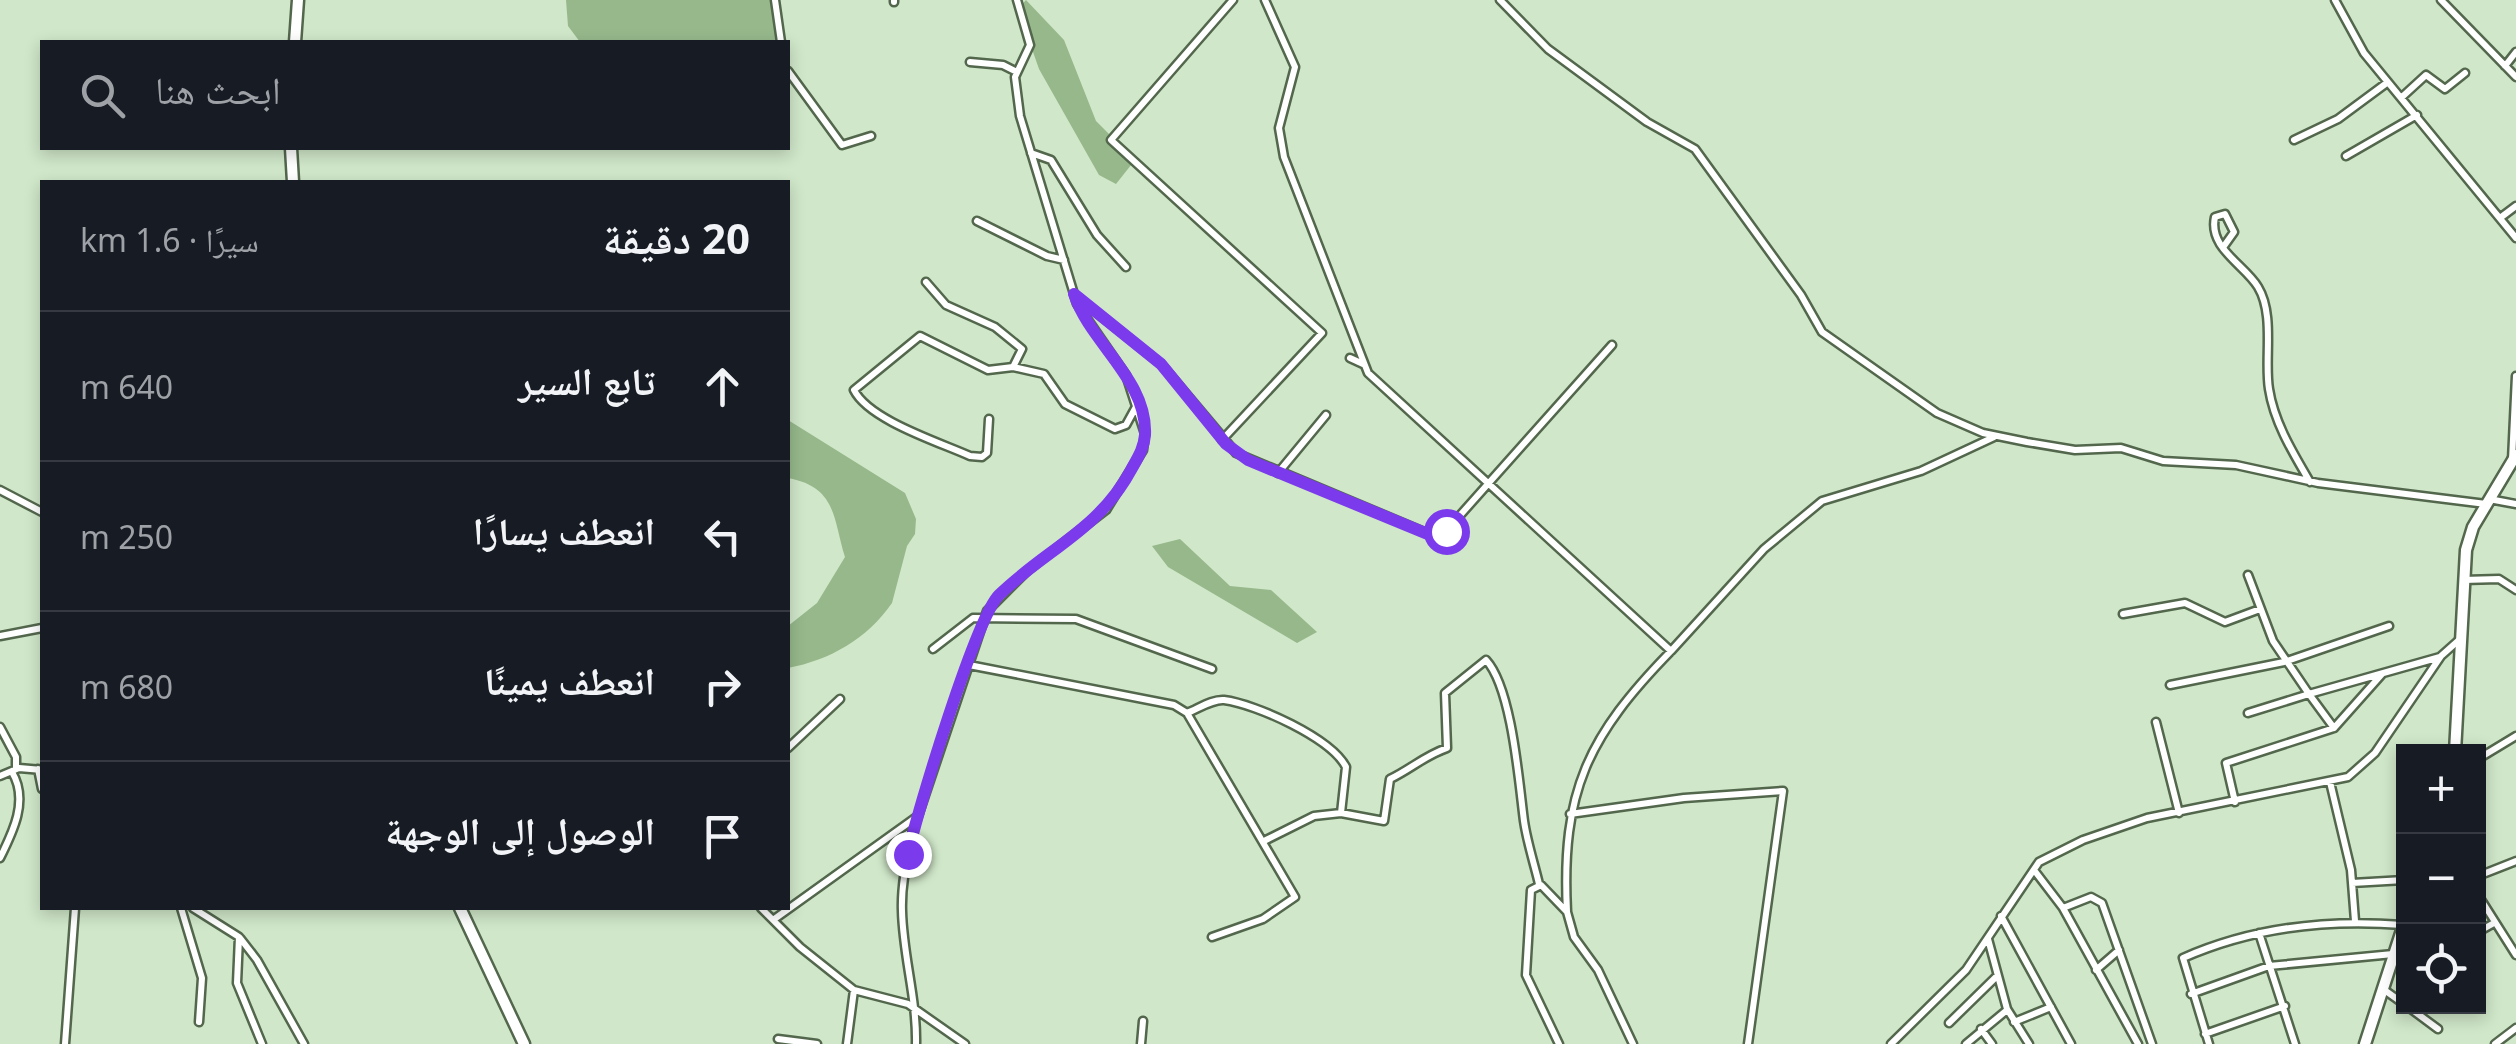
<!DOCTYPE html>
<html lang="ar">
<head>
<meta charset="utf-8">
<style>
	body { margin:0; font-family:"Noto Sans","Noto Naskh Arabic",sans-serif; background:#242831; color:#f1f3f6; direction:rtl }
	.controls { position:absolute; right:30px; bottom:30px; display:grid; overflow:hidden; border-radius:0px; box-shadow:0 5px 15px #0003 }
	.controls button { width:90px; height:90px; display:grid; place-items:center; padding:0; border:0; border-bottom:2px solid #363941; background:#171b24; color:#f1f3f6; font:50px sans-serif }
	.stop { position:absolute; width:30px; height:30px; margin:-22px; border:8px solid #7c3aed; border-radius:50%; background:#fff }
	.stop.end { background:#7c3aed; border-color:#fff; box-shadow:0 2px 10px #0008 }
	.list { margin:0; padding:0; list-style:none }
	h2 { display:flex; justify-content:space-between; align-items:center; height:130px; margin:0; padding:0 40px; font-size:42px }
	h2 small { font-size:32px; font-weight:400; color:#9ea1a6 }
	.list li { display:grid; grid-template-columns:65px 1fr auto; gap:30px; align-items:center; box-sizing:border-box; height:150px; padding:0 40px; border-top:2px solid #363941 }
	.list b { display:block; font-size:38px; white-space:nowrap }
	.list em { font-size:32px; font-style:normal; color:#9ea1a6 }
	.icon { flex:none; width:55px; height:55px; fill:none; stroke:currentColor; stroke-width:2; stroke-linecap:round; stroke-linejoin:round }
	.map { position:relative; flex:none; width:2516px; height:1044px; overflow:hidden; direction:ltr }
	.search { position:absolute; background:#171b24; box-shadow:0 5px 15px #0003; left:40px; top:40px; width:750px; height:110px; display:flex; align-items:center; gap:25px; box-sizing:border-box; padding:0 35px; border-radius:0px; color:#9ea1a6; font-size:38px }
	.panel { position:absolute; background:#171b24; box-shadow:0 5px 15px #0003; left:40px; top:180px; width:750px; height:730px; border-radius:0px; direction:rtl }
	.map>svg:first-child { display:block }
</style>
</head>
<body>
<div class="map">
<svg width="2516" height="1044" viewBox="0 0 2516 1044">
	<rect width="100%" height="100%" fill="#d0e7c9"/>
	<path fill="#96b88b" d="M566 0H773L777 42H580L568 26Z
		M1026 0 1064 40 1096 121 1135 160 1116 184 1099 175 1039 69 1018 9Z
		M788 420 905 493 916 519 915 534 907 546 892 603C867 639 830 660 788 668V626L817 603 845 557C833 519 837 487 788 478Z
		M1180 539 1230 586 1271 590 1317 632 1297 643 1168 567 1152 546Z"/>
	<g fill="none" stroke-linecap="round" stroke-linejoin="round">
		<defs>
			<path id="minor" d="M775 0 781 42
				M1265 0 1295 67 1279 128 1284 157 1368 373 1671 651 1764 549 1822 501 1921 471 1994 437
				M1500 0 1548 49 1647 122 1695 149 1801 295 1822 332 1937 413 1983 433 2027 442 2075 450 2121 448 2163 461 2236 465 2318 483 2486 504
				M2335 0 2364 53 2516 238
				M2441 0 2516 77
				M894 2V0
				M970 62 1003 65 1017 72
				M2505 66 2516 52
				M788 71 842 145 871 136
				M2402 97 2426 75 2445 89 2465 73
				M2294 140 2338 119 2388 82
				M1031 153 1051 160 1097 235 1126 267
				M2346 156 2417 115
				M2500 218 2516 206
				M977 221 1047 256 1064 260
				M2224 246 2234 232 2225 214 2215 217C2208 248 2245 265 2258 287 2275 315 2264 359 2269 389 2274 422 2293 453 2310 482
				M926 282 946 305 995 327 1022 349 1013 367
				M1075 295 1161 364 1236 453 1434 536 1446 531 1612 345
				M1350 358 1363 364
				M989 419 987 453 982 457 970 456C939 442 869 420 854 390L920 336 988 370 1013 367 1044 374 1065 404 1115 429 1126 425 1137 405
				M1222 440 1322 333 1111 140 1233 0
				M2512 460 2516 376
				M1278 473 1326 415
				M0 490 42 512
				M2489 499 2516 504
				M2248 575 2273 641 2309 694 2440 657
				M2463 580 2499 579 2516 590
				M2123 614 2185 603 2225 622 2260 609
				M0 636 42 628
				M933 649 973 618 1076 619 1212 669
				M969 665 1174 705 1187 713 1295 897 1263 919 1212 937
				M2170 685 2284 662 2389 626
				M1187 713C1198 709 1212 699 1224 700 1256 704 1331 738 1346 767L1341 813
				M2248 713 2309 694 2334 728
				M2156 722 2179 813
				M0 727 16 757V769
				M788 748 840 699
				M2478 759 2516 736
				M38 769 42 789
				M0 776 19 768 42 770
				M2330 782 2351 870 2355 921
				M2235 802 2226 763 2334 728 2382 674
				M1570 814 1684 798 1783 791 1748 1044
				M1266 840 1314 816 1341 813 1384 821 1390 779C1411 769 1424 756 1447 748L1445 693 1486 660C1512 688 1519 783 1524 821 1527 842 1534 863 1539 884
				M0 858C13 832 29 800 12 772
				M2034 870 2063 908 2138 1044
				M2478 876 2516 861
				M2352 883 2404 880
				M2478 895 2516 955
				M181 908 202 978 199 1022
				M193 908 239 937 237 983 262 1044
				M761 908 800 947 854 990 908 1004 965 1044
				M2063 908 2091 897 2102 903 2152 1044
				M1567 912 1574 937 1598 970 1633 1044
				M2001 916 2071 1044
				M773 920 918 816
				M2478 932 2494 923
				M2259 933 2295 1044
				M240 938 257 960 304 1044
				M1988 939 2007 1009 2029 1044
				M2096 970 2119 950
				M2383 989 2404 1004
				M2191 994 2269 966 2393 954
				M2407 1006 2438 1029
				M2014 1022 2051 1007
				M1949 1023 1997 976
				M1981 1029 1992 1044
				M2205 1034 2285 1006
				M778 1039 817 1044
				M65 1044 75 908
				M847 1044 854 990
				M916 1044C917 999 903 956 902 911 901 885 907 859 912 834L987 611 1027 571 1106 510 1143 450 1145 434 1126 375 1077 304 1020 116 1015 77 1030 45 1017 0
				M1141 1044 1143 1021
				M1559 1044 1526 975 1531 890 1541 885 1567 912C1561 791 1588 736 1671 651
				M1891 1044 1966 970 2039 862 2083 840 2147 818 2348 777 2375 753 2441 656 2459 640
				M1966 1044 2007 1010
				M2209 1044 2183 958C2253 927 2327 919 2403 925
				M2495 1044 2516 1028"/>
			<path id="major" d="M295 42 298 0
				M291 148 293 182
				M2455 752 2466 550 2473 527 2516 455
				M460 908 524 1044
				M2365 1044 2404 924"/>
		</defs>
		<use href="#minor" stroke="#53674d" stroke-width="11"/>
		<use href="#major" stroke="#53674d" stroke-width="15"/>
		<use href="#minor" stroke="#fff" stroke-width="6"/>
		<use href="#major" stroke="#fff" stroke-width="10"/>
	</g>
	<g fill="none" stroke-linecap="round" stroke-linejoin="round">
		<path stroke="#7c3aed" stroke-width="12" d="M908 854C917 812 976 618 999 595 1046 549 1098 531 1131 470 1137 459 1144 449 1145 435 1148 380 1090 343 1074 294L1161 364 1226 444 1248 460 1430 535 1446 531"/>
	</g>
</svg>
<div class="controls">
<button>+</button>
<button>−</button>
<button><svg class="icon" aria-label="locate" viewBox="0 0 24 24"><circle cx="12" cy="12" r="6"/><path d="M12 2v4M12 18v4M2 12h4M18 12h4"/></svg></button>
</div>
<div class="stop" style="left:1446px;top:531px"></div>
<div class="stop end" style="left:908px;top:854px"></div>
<div class="search"><svg class="icon" aria-label="search" viewBox="0 0 24 24"><circle cx="10" cy="10" r="6"/><path d="M15 15l6 6"/></svg>ابحث هنا</div>
<section class="panel">
<h2>20 دقيقة<small>سيرًا · 1.6 km</small></h2>
<ul class="list">
<li><svg class="icon" aria-label="ahead" viewBox="0 0 24 24"><path d="M12 20V5M6 11l6-6 6 6"/></svg><div><b>تابع السير</b></div><em>640 m</em></li>
<li><svg class="icon" aria-label="left" viewBox="0 0 24 24"><path d="M17 20v-9H6M10 6l-5 5 5 5"/></svg><div><b>انعطف يسارًا</b></div><em>250 m</em></li>
<li><svg class="icon" aria-label="right" viewBox="0 0 24 24"><path d="M7 20v-9h11M14 6l5 5-5 5"/></svg><div><b>انعطف يمينًا</b></div><em>680 m</em></li>
<li><svg class="icon" aria-label="arrive" viewBox="0 0 24 24"><path d="M6 21V4h12l-3 4 3 4H6"/></svg><div><b>الوصول إلى الوجهة</b></div></li>
</ul>
</section>
</div>
</body>
</html>
